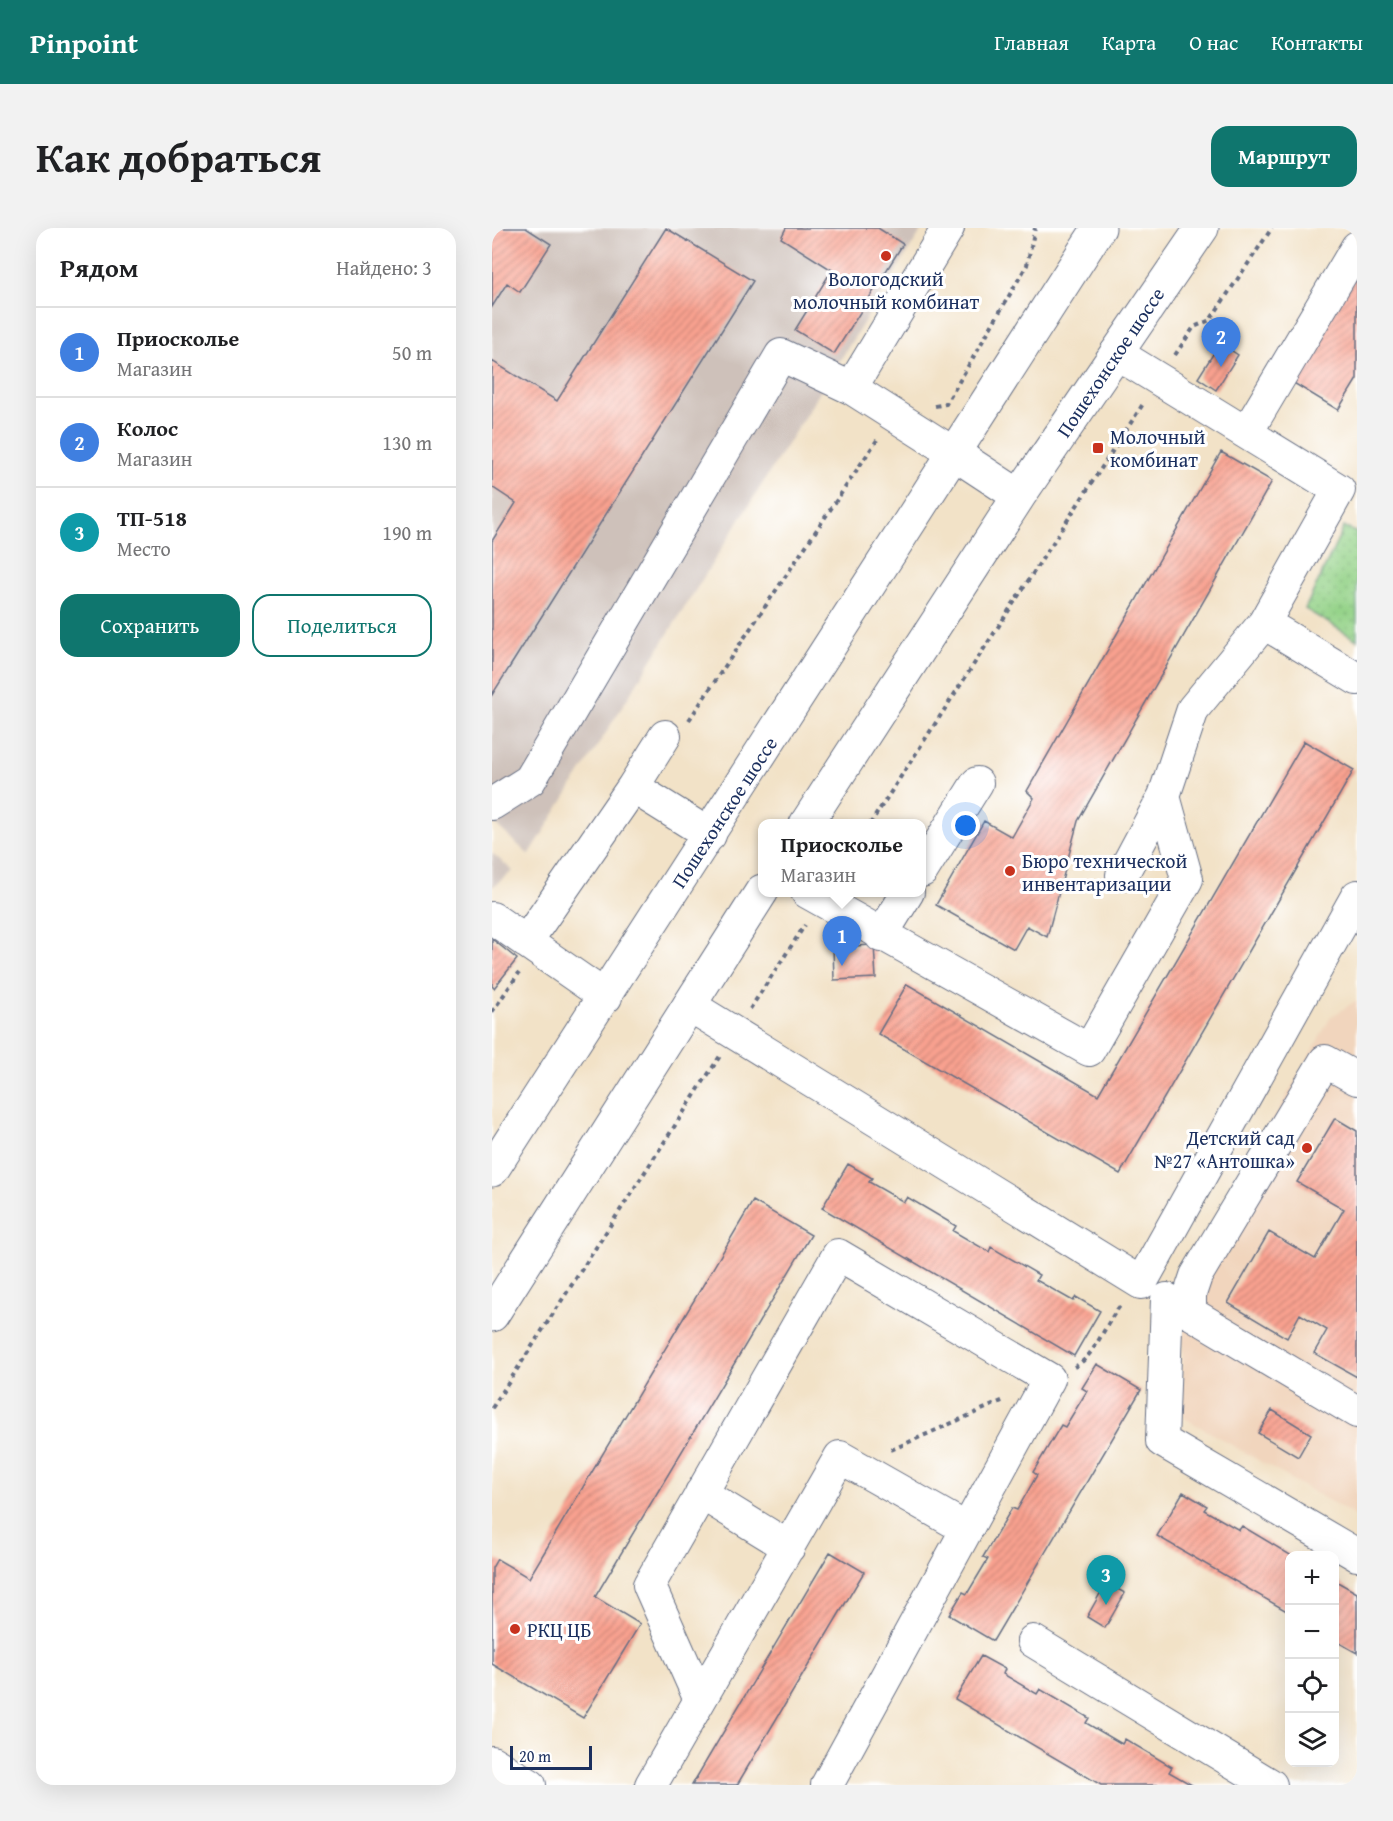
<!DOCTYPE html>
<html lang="ru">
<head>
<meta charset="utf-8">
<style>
	body { margin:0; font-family:"Gentium Book Plus",serif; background:#f2f2f2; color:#202124 }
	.controls { position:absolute; right:18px; bottom:18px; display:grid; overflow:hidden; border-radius:12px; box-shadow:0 6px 24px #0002 }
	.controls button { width:54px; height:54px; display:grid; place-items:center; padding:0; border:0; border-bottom:2px solid #e0e0e0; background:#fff; color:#202124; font:30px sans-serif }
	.scale { position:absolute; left:18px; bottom:15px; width:82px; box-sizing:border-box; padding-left:6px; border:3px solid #1b2f5e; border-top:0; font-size:16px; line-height:21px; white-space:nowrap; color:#1b2f5e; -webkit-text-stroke:4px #fff; paint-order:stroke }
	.you { position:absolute; left:474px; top:598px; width:21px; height:21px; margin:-15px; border:4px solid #fff; border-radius:50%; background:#1a73e8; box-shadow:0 0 0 9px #1a73e833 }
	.badge { display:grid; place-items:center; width:39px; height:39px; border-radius:50%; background:#0f766e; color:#fff; font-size:20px; font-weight:700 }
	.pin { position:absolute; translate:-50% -50px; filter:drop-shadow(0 2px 3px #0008) }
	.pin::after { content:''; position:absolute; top:32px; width:21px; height:18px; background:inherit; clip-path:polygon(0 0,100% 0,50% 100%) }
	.popup { position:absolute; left:266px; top:591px; width:168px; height:78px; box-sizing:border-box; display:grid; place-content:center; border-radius:12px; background:#fff; filter:drop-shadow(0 2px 4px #0005); font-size:20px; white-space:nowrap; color:#757577 }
	.popup b { font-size:22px; color:#202124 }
	.popup::after { content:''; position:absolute; left:50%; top:100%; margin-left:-12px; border:12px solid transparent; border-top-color:#fff }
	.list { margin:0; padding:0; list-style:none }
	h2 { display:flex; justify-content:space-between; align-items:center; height:78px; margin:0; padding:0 24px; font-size:26px }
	h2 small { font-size:20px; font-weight:400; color:#757577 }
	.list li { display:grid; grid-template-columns:39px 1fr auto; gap:18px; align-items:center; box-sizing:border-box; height:90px; padding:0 24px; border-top:2px solid #e0e0e0 }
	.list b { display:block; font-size:22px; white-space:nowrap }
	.list p { margin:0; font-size:20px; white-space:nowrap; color:#757577 }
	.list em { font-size:20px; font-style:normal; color:#757577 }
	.actions { display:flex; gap:12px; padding:18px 24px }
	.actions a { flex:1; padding:14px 0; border:2px solid #0f766e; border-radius:18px; text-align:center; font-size:21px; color:#0f766e }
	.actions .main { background:#0f766e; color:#fff }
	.icon { flex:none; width:33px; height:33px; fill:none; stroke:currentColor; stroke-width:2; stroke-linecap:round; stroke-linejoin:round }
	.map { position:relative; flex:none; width:865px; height:1557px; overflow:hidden; border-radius:18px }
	header { display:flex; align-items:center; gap:36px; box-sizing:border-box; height:84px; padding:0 30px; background:#0f766e; color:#fff }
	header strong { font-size:28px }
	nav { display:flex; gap:33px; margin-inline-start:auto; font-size:21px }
	.intro { display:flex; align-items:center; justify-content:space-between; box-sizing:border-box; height:144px; padding:0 36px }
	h1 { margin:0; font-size:42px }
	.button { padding:15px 27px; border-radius:18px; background:#0f766e; color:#fff; font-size:21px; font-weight:700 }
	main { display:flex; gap:36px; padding:0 36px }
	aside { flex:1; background:#fff; border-radius:18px; box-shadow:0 6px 24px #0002 }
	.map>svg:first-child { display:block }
</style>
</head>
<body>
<header>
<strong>Pinpoint</strong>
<nav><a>Главная</a><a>Карта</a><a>О нас</a><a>Контакты</a></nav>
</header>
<div class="intro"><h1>Как добраться</h1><a class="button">Маршрут</a></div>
<main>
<aside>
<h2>Рядом<small>Найдено: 3</small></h2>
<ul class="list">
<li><span class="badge" style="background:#3f7fe0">1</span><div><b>Приосколье</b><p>Магазин</p></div><em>50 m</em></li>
<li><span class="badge" style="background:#3f7fe0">2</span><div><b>Колос</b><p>Магазин</p></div><em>130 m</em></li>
<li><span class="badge" style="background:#0f9aa8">3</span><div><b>ТП-518</b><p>Место</p></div><em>190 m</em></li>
</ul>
<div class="actions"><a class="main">Сохранить</a><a>Поделиться</a></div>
</aside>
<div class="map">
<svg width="865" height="1557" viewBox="0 0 865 1557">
	<defs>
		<pattern id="park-dots" width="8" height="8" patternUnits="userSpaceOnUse" patternTransform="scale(1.5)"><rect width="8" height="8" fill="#95d389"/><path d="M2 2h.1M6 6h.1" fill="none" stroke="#80b579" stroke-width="1.8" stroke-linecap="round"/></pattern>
		<pattern id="building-hatch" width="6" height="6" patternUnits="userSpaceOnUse" patternTransform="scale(1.5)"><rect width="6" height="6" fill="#f9a18f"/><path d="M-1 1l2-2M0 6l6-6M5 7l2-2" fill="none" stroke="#c98478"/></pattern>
	</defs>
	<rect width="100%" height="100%" fill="#fff"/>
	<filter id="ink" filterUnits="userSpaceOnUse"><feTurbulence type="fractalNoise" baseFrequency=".0167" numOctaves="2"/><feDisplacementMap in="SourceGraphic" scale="12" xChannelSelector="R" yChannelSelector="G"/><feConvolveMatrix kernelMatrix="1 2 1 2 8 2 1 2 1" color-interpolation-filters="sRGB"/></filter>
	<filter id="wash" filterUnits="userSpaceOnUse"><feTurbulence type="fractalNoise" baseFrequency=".008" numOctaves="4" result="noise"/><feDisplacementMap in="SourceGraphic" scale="24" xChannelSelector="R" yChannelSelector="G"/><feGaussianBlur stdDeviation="1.35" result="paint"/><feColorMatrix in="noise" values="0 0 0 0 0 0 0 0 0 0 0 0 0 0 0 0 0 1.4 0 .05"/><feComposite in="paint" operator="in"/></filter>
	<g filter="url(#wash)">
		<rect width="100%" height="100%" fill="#f2e2c7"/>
		<path fill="#f1d5bd" d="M865 772V1289L691 1189V1051L839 789Z"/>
		<path fill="#cec1ba" d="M0 0H431L37 627 0 593Z
			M0 625 21 643 0 659Z"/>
		<path fill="url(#park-dots)" stroke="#588174" stroke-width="1.5" d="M852 299 865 305V412L813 381Z"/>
		<g id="blocks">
			<path fill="url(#building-hatch)" d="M0 0H34L59 16 28 64 15 55 0 79Z
				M174 0 261 53 0 467V313L24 275 0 259V133L65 173Z
				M294 0H386L411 16 342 126 303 102 340 42 289 10Z
				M865 45V151L846 182 800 154Z
				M728 115 746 127 724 162 706 150Z
				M729 224 780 253 586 593 555 709 535 698 522 721 444 677 492 593 520 609 542 570 535 563Z
				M812 513 862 542 628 946 386 806 415 756 606 867Z
				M0 711 25 731 2 760 0 758Z
				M382 717 384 750 342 752 341 719Z
				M843 890 865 903V1149L822 1125 835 1102 808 1086 795 1110 736 1075 777 1004 823 1031 852 981 805 954Z
				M356 936 380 950 377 954 412 974 415 969 464 998 461 1003 497 1024 499 1019 547 1047 544 1052 581 1073 584 1069 608 1083 582 1128 330 980Z
				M261 973 319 1007 103 1369 148 1396 91 1490 0 1436V1340L5 1331 37 1350Z
				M605 1136 649 1162 501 1413 457 1387 471 1364 475 1366 496 1331 491 1329 520 1280 525 1282 545 1247 541 1244 569 1197 573 1199 595 1163 590 1160Z
				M780 1182 819 1206 806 1229 766 1205Z
				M691 1264 715 1278 712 1282 747 1302 750 1298 800 1328 796 1331 798 1385 665 1308Z
				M338 1324 372 1344 245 1557H200Z
				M842 1352 865 1365V1425L842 1412Z
				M614 1355 633 1365 613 1400 595 1389Z
				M489 1428 513 1441 511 1446 545 1466 548 1461 597 1490 594 1495 630 1516 633 1511 680 1539 677 1544 700 1557H609L463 1471Z"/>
		</g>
	</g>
	<g filter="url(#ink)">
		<use href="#blocks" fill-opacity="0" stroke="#666e83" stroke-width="1.5"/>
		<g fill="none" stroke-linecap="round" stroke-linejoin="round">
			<defs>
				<path id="minor" d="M456 0 359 160 463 226
					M755 204 865 19
					M772 395 865 451
					M141 559 173 508
					M0 576 38 552 289 127 359 160
					M430 643 485 555
					M630 647 672 568
					M315 664 597 822 695 651 672 568 701 481 772 395 847 262 624 125
					M0 690 114 769
					M389 708 416 664
					M34 714 141 559 218 607
					M197 777 649 1055 865 668
					M675 1071 670 1213 865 1327
					M680 1074 865 1184
					M698 1084V1066L704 1048 833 833 865 851
					M209 1265 297 1319
					M541 1413 779 1557
					M208 1472 157 1357 346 1027 557 1151 335 1557
					M0 1534 38 1557
					M159 1557 348 1229 475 1301"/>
				<path id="major" d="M463 226 527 268
					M314 596 527 268 710 0
					M0 942 607 0
					M0 1087 270 663"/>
			</defs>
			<use href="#minor" stroke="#666e83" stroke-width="34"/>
			<use href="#major" stroke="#666e83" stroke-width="35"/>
			<path stroke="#666e83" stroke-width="4" stroke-dasharray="4.5 4.5" stroke-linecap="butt" d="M683 127 702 99 718 92 780 0
				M443 178 454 176 535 37 543 0
				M197 492 385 212
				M378 596 651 176
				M258 781 313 697
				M0 784 27 745
				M582 1139C603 1129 613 1095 629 1077
				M0 1180 228 828
				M399 1222 512 1172"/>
			<use href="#minor" stroke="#fff" stroke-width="32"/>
			<use href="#major" stroke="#fff" stroke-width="33"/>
		</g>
	</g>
	<g fill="#c8321e" stroke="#fff" stroke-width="2">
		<circle cx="394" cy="28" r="6"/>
		<rect x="600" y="214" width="12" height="12" rx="3"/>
		<circle cx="518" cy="643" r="6"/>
		<circle cx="815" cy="920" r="6"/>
		<circle cx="23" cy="1401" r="6"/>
	</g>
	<g text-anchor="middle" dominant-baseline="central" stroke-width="6" stroke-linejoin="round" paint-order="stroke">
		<g font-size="20" fill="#1b2f5e" stroke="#fff" text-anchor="start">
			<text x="394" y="50" text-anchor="middle">Вологодский<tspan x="394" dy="23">молочный комбинат</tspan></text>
			<text x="618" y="208">Молочный<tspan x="618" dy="23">комбинат</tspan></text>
			<text x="530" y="632">Бюро технической<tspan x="530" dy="23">инвентаризации</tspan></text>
			<text x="803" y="909" text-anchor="end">Детский сад<tspan x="803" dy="23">№27 «Антошка»</tspan></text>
			<text x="35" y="1401">РКЦ ЦБ</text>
		</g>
		<g font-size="20" fill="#1b2f5e" stroke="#fff">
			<text transform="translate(618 134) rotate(-56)">Пошехонское шоссе</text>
			<text transform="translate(232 584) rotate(-57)">Пошехонское шоссе</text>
		</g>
	</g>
</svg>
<div class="controls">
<button>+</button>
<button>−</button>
<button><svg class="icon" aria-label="locate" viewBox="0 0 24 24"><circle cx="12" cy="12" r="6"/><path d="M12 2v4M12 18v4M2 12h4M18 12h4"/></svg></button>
<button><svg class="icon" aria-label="layers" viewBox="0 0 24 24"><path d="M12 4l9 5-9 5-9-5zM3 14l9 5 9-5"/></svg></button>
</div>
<div class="scale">20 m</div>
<div class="you"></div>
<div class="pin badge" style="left:350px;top:738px;background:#3f7fe0">1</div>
<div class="popup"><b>Приосколье</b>Магазин</div>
<div class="pin badge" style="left:729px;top:139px;background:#3f7fe0">2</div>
<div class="pin badge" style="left:614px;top:1377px;background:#0f9aa8">3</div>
</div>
</main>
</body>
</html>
